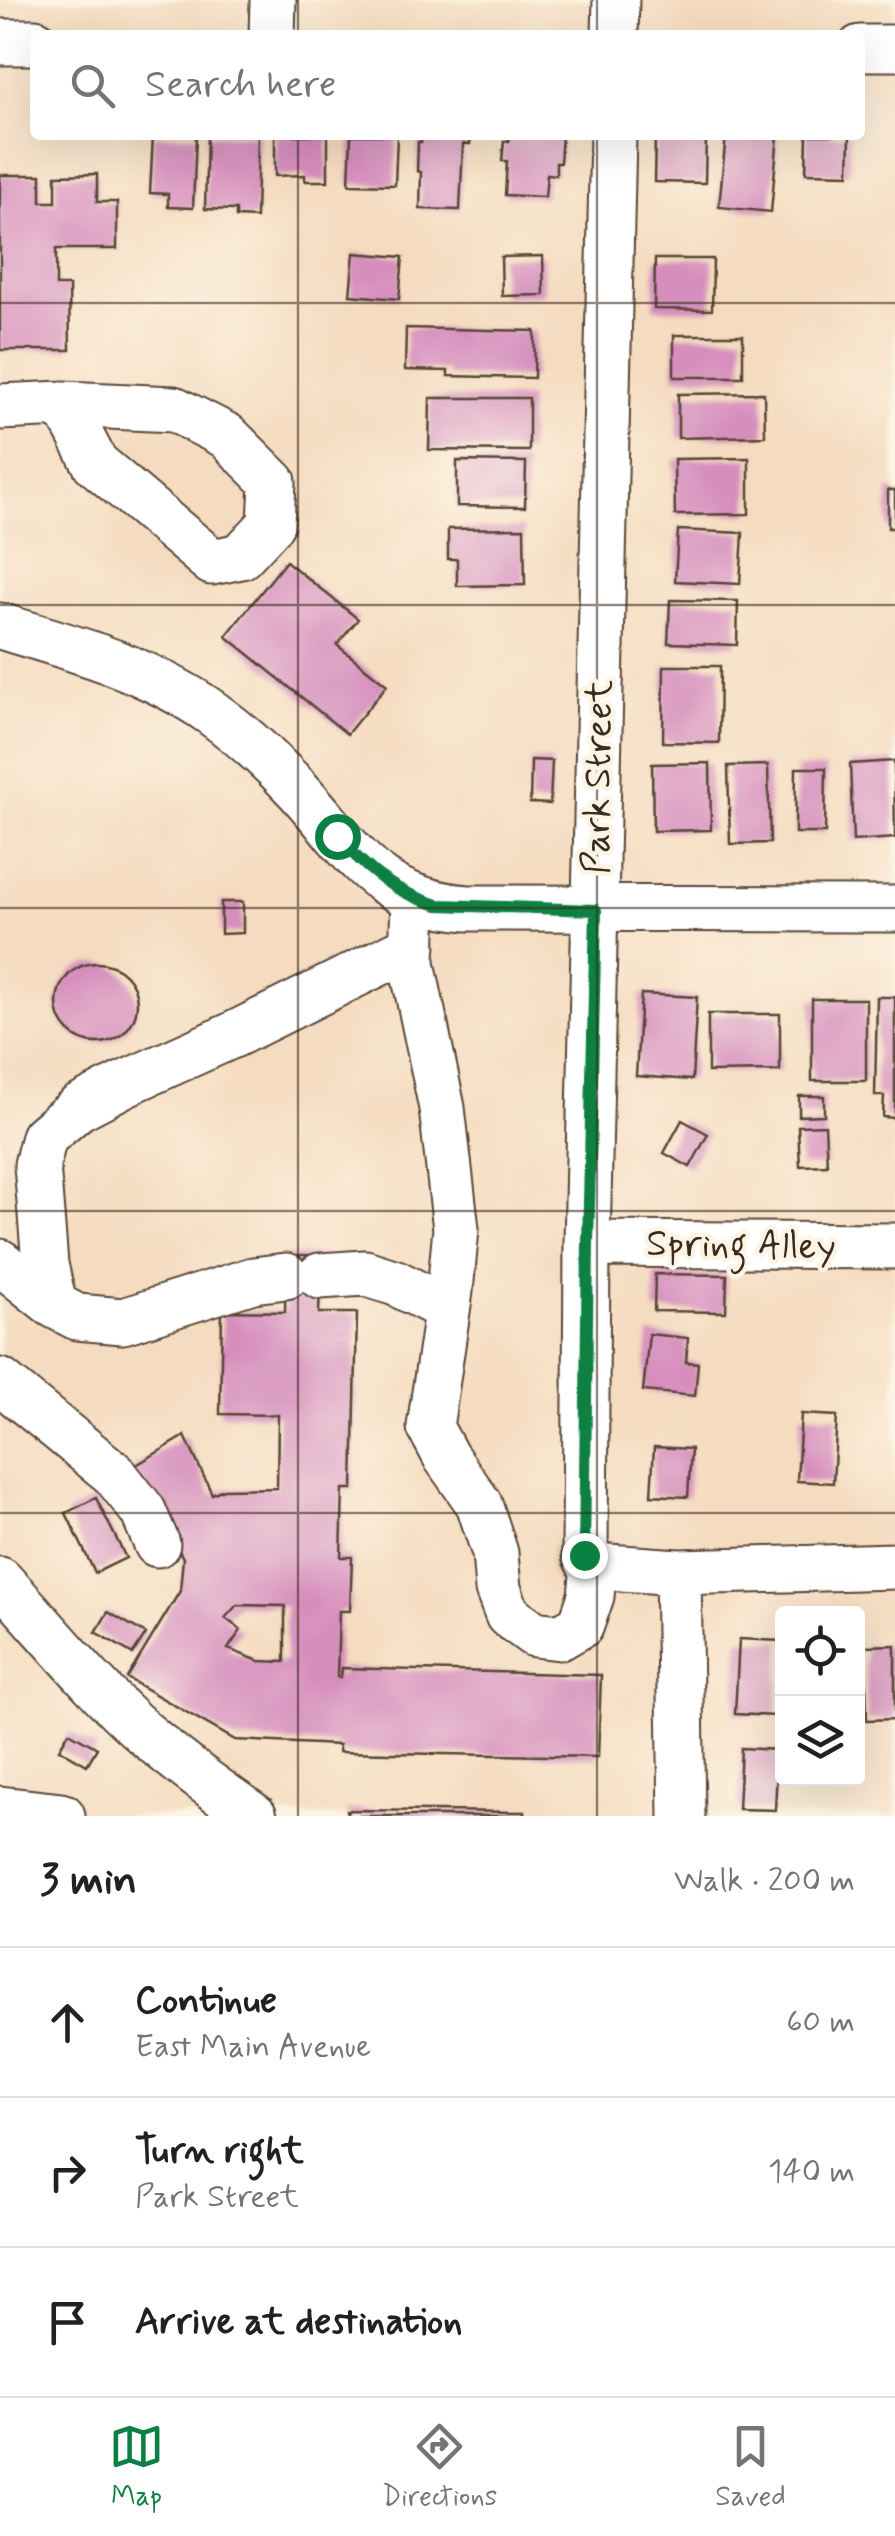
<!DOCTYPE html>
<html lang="en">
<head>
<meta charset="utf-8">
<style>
	body { margin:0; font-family:Mynerve,sans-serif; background:#f2f2f2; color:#202124 }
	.controls { position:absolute; right:30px; bottom:30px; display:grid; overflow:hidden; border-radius:10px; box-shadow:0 10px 40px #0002 }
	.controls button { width:90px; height:90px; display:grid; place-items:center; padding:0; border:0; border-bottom:2px solid #e0e0e0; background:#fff; color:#202124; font:50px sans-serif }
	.stop { position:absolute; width:30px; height:30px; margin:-22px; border:8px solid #0b8043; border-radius:50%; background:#fff }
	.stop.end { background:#0b8043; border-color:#fff; box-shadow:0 2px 10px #0008 }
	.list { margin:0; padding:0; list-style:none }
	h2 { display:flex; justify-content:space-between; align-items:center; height:130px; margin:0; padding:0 40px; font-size:42px }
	h2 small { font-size:32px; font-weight:400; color:#757577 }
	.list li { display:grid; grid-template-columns:65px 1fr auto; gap:30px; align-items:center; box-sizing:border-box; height:150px; padding:0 40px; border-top:2px solid #e0e0e0 }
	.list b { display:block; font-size:38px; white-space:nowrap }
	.list p { margin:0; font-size:32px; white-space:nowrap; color:#757577 }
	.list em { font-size:32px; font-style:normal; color:#757577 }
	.icon { flex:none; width:55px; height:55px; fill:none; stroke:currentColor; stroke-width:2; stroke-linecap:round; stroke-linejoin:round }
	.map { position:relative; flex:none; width:895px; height:1816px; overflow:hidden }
	.search { position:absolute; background:#fff; box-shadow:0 10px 40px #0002; left:30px; right:30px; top:30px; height:110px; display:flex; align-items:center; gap:25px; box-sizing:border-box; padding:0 35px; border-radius:10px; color:#757577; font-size:38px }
	.sheet { height:580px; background:#fff }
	nav { display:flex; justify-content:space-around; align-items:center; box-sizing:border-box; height:140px; border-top:2px solid #e0e0e0; background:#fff; font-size:28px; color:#757577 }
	nav a { display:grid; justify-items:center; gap:5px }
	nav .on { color:#0b8043 }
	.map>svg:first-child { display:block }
</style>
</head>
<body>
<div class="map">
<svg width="895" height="1816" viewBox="0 0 895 1816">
	<rect width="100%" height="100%" fill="#fcf5e5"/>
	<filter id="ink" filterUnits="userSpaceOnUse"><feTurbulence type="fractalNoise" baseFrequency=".01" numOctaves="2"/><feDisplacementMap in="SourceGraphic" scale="20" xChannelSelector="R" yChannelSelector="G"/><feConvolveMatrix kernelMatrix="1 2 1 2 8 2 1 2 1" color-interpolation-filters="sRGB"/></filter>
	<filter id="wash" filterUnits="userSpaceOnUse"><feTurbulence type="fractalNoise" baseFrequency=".0048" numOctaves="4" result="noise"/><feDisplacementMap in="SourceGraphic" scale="40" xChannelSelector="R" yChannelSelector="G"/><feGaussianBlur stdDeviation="2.25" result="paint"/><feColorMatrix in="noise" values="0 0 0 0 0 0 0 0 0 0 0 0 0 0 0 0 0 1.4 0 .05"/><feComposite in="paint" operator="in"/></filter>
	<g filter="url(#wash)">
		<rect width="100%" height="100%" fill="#f5dbbf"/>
		<g id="blocks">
			<path fill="#d68ebd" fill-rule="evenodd" d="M153 135H196L193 208 168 207V194L150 193Z
				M207 135H258L256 218 236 217V210L205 209Z
				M275 135H328V181H305V175L275 176Z
				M351 135H397L395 185 349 184Z
				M421 135H471L470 144H463L460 210 420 209 421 172 417 171 418 142H421Z
				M510 135H562L560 163H556V175L547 174 545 197 505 195 507 161H502L504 141H509Z
				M655 135H706L705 183 654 182Z
				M726 135H778L771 212 719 207Z
				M807 135H850L849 174 806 173Z
				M97 174V202H117V249H56V286H69L70 350H0V175H41V202H56V175Z
				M354 253 403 257 399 299 350 295Z
				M543 256 544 295 502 296 501 257Z
				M655 259H713L712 310 654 309Z
				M406 328 535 331 534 378 448 376V371L405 370Z
				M674 335H743V377H674Z
				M764 393 765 436 678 438V394Z
				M430 398H529V451L429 450Z
				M749 458V514L675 515 674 459Z
				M457 461 526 462 525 507 457 506Z
				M888 490H895V528H888Z
				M524 528 525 585 457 586V559H448V529Z
				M678 530 743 533 740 584 675 581Z
				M286 561 358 619 337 645 387 685 347 734 226 636Z
				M670 600 738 601 737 645 668 643Z
				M664 666H720L719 743 663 742Z
				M531 760 552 761 550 804 530 803Z
				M894 761 895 838 853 841 850 764Z
				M710 763 711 830 653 831 652 764Z
				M768 765 770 843 730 844 728 766Z
				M796 768H826L825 833H795Z
				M221 902H243V933L221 934Z
				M57 1003a40 40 0 1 1 80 0a40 40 0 1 1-80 0Z
				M641 994 697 997 692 1080 636 1076Z
				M877 997H895V1118L883 1117 884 1096H875Z
				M812 999H866V1081H812Z
				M708 1014H780V1071L708 1072Z
				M799 1096H824V1115L799 1116Z
				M682 1120 708 1134 690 1167 664 1153Z
				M825 1125 827 1165 800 1166 798 1126Z
				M286 1255H321L319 1313H357L353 1489H343L341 1557H352L350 1611H339L337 1677H341L342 1668 601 1675 598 1757 339 1752V1745L235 1740 127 1678 180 1591 183 1558 133 1467 185 1436 212 1494 223 1489 277 1488 278 1415 220 1414 222 1311 285 1312ZM237 1605 285 1606V1662L259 1661 228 1649 241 1630 225 1618Z
				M655 1274 727 1275 726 1312 654 1311Z
				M649 1334 688 1338 686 1362 698 1363 695 1396 643 1391Z
				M801 1414 837 1416 833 1483 797 1481Z
				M654 1447 691 1449 688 1497 651 1495Z
				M96 1498 126 1558 95 1573 66 1513Z
				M108 1612 146 1634 133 1654 96 1632Z
				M739 1639 781 1641 776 1716 735 1714Z
				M895 1645V1719L867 1720 865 1646Z
				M69 1732 97 1748 87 1765 59 1749Z
				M741 1748 778 1750 775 1810 738 1809Z
				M347 1810 525 1812V1816H347Z"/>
		</g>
	</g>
	<g filter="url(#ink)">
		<use href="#blocks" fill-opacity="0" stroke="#574536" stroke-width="2.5"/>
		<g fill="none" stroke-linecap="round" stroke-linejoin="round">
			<defs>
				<path id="minor" d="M272 35 273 0
					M615 35 616 0
					M0 42H35
					M860 48H895
					M613 135 587 1244 585 1555 589 1563 594 1566 678 1572 895 1566
					M0 407 64 404 174 409 227 436 273 482 271 524 241 556 212 562 95 463 64 404
					M0 626C74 648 148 668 212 713 244 736 272 762 298 790 356 853 374 900 468 908L895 909
					M414 898 412 963 442 1108 456 1229 450 1291 430 1427 446 1457 479 1504 495 1553 498 1589 508 1615 534 1634 560 1637 581 1625 591 1596 594 1566
					M587 1244 895 1246
					M0 1262 54 1305
					M286 1276 253 1280 123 1321 77 1317 54 1305 45 1264 37 1165 44 1137 78 1108 124 1084 233 1035 413 946
					M320 1276 365 1273 396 1283 447 1309
					M0 1381 114 1474 143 1511 157 1544
					M678 1572 682 1816
					M0 1580C47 1630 91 1686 143 1732 178 1762 216 1790 254 1816
					M0 1809 62 1816"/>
			</defs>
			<use href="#minor" stroke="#574536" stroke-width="49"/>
			<use href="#minor" stroke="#fff" stroke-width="45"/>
		</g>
	</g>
	<g fill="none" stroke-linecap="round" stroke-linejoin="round" filter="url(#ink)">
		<path stroke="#0b8043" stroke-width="12" d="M337 836C368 871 393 892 438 905L596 910 588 1244 584 1555"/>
	</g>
	<path fill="none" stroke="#3b2a1e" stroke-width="2.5" stroke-opacity="0.55" d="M298 0V35M597 0V35M298 135V1816M597 135V1816M0 303H895M0 605H895M0 908H895M0 1211H895M0 1513H895"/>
	<g text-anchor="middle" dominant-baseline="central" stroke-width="9" stroke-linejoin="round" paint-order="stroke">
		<g font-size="38" fill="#3b2a1e" stroke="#fcf5e5">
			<text transform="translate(599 777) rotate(-89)">Park Street</text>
			<text transform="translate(741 1246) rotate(1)">Spring Alley</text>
		</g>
	</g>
</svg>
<div class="controls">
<button><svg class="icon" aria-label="locate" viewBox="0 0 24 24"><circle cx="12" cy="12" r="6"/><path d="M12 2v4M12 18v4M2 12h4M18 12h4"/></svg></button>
<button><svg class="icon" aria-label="layers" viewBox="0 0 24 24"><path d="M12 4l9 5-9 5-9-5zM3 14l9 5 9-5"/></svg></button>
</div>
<div class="stop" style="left:337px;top:836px"></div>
<div class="stop end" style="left:584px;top:1555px"></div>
<div class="search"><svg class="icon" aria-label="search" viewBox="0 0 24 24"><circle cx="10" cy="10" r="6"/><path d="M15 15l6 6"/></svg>Search here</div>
</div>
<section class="sheet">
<h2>3 min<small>Walk · 200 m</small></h2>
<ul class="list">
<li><svg class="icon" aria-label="ahead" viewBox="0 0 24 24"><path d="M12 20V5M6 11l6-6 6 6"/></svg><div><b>Continue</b><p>East Main Avenue</p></div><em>60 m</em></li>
<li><svg class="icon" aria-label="right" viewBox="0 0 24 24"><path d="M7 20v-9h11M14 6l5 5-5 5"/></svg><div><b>Turn right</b><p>Park Street</p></div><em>140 m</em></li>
<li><svg class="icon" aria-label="arrive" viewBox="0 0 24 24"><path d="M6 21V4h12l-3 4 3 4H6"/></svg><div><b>Arrive at destination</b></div></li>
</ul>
</section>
<nav>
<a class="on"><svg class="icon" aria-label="map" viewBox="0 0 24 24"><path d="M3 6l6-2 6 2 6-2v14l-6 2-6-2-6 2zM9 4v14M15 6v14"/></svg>Map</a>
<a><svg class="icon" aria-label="directions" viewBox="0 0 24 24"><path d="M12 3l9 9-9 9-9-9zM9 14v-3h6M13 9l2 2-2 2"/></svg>Directions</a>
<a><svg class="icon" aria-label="saved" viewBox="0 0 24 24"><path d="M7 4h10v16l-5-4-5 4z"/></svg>Saved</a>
</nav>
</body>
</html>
